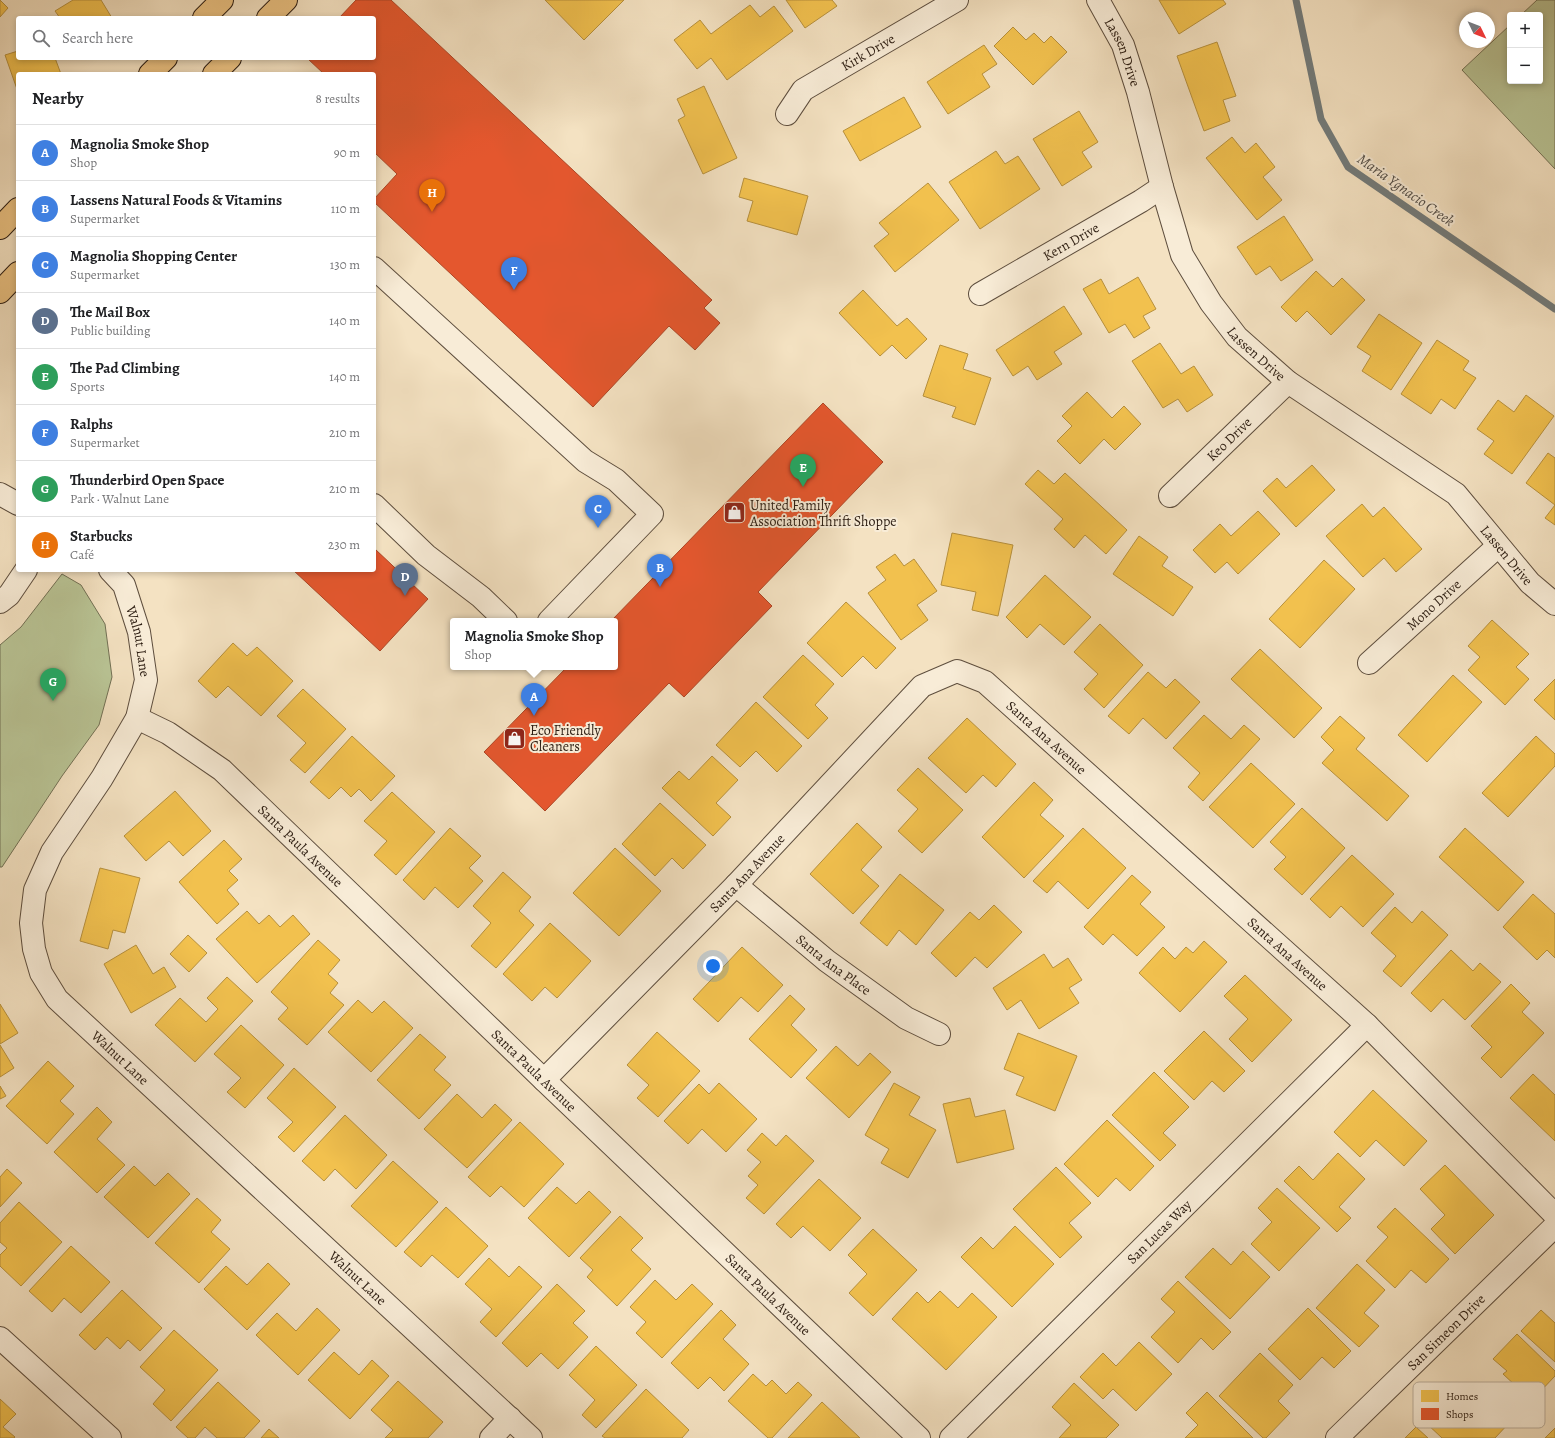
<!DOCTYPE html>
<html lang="en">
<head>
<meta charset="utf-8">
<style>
	body { margin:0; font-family:Alegreya,serif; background:#f6f6f6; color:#202124 }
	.controls { position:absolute; right:12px; top:12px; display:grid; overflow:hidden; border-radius:4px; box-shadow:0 2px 6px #0003 }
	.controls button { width:36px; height:36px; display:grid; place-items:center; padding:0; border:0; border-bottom:1px solid #e0e0e0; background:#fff; color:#202124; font:20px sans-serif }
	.compass { position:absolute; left:1459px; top:12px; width:36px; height:36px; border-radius:50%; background:#fff; box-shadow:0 2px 6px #0003; rotate:133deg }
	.you { position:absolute; left:713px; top:966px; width:14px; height:14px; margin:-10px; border:3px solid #fff; border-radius:50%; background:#1a73e8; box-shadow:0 0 0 6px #1a73e833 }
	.badge { display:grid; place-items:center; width:26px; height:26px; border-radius:50%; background:#8f2418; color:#fff; font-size:13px; font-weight:700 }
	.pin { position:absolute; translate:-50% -33px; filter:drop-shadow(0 1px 2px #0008) }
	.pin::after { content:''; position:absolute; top:21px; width:14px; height:12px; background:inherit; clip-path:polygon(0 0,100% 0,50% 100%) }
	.popup { position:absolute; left:450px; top:618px; width:168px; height:52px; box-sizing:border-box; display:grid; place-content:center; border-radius:4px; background:#fff; filter:drop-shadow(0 1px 3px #0005); font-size:13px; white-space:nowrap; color:#757577 }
	.popup b { font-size:15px; color:#202124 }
	.popup::after { content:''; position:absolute; left:50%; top:100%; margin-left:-8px; border:8px solid transparent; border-top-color:#fff }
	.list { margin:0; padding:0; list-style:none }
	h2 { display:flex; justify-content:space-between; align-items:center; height:52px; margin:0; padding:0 16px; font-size:17px }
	h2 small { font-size:13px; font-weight:400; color:#757577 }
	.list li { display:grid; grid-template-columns:26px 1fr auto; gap:12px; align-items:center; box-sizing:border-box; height:56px; padding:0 16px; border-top:1px solid #e0e0e0 }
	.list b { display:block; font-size:15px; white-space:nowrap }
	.list p { margin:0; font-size:13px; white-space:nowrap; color:#757577 }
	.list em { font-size:13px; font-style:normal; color:#757577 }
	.icon { flex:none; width:22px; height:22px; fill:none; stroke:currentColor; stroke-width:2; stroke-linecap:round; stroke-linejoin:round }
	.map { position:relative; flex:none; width:1555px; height:1438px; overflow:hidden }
	.search { position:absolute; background:#fff; box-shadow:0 2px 6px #0003; left:16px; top:16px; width:360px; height:44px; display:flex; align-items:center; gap:10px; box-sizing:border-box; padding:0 14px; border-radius:4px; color:#757577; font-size:15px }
	.panel { position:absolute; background:#fff; box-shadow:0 2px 6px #0003; left:16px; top:72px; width:360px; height:500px; border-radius:4px }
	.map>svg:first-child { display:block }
</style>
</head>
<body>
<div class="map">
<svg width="1555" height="1438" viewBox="0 0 1555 1438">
	<rect width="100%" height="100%" fill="#f4e2c2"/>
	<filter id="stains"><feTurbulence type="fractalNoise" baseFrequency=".005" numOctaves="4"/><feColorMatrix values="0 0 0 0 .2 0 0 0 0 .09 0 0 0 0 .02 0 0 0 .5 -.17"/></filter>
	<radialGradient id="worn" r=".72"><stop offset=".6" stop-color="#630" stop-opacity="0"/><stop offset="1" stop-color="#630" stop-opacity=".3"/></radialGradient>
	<path fill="#b9c495" stroke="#727054" d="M1537 0H1555V169L1462 70 1510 25V81H1540V15H1521Z
		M62 574 81 585 105 624 112 677 99 725 62 776 2 867H0V645L21 627Z"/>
	<path fill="#f2c14e" stroke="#b7903c" d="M0 0 8 8 0 17Z
		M73 0H101L112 18H60L55 11Z
		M545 0H624L584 40Z
		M786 0H832L837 6 805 28Z
		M1159 0H1223L1226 4 1179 34Z
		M750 5 760 17 774 6 793 31 727 80 711 58 697 69 674 40 700 20 711 34Z
		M1013 27 1026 40 1034 33 1044 43 1051 36 1067 52 1033 85 994 46Z
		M1217 42 1236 96 1223 100 1230 121 1204 131 1177 56Z
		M984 45 997 64 982 74 990 87 948 114 927 82Z
		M18 51V58H55L61 74H18V92L5 55Z
		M704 86 737 158 703 174 678 120 685 116 677 99Z
		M904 97 921 127 860 161 843 131Z
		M1079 111 1098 142 1082 152 1092 167 1062 186 1033 139Z
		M1232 137 1245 153 1256 143 1275 167 1263 177 1282 200 1257 220 1206 158Z
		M996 151 1005 164 1018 156 1040 189 980 229 949 182Z
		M744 178 808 196 797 235 747 221 753 201 739 197Z
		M928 183 959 220 895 272 874 246 889 234 879 223Z
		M1284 216 1313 260 1281 281 1270 266 1256 275 1237 247Z
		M1316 271 1333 287 1342 278 1365 300 1331 335 1307 311 1296 322 1281 307Z
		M1138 277 1156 309 1143 316 1150 328 1134 338 1125 324 1109 333 1083 289 1101 279 1109 294Z
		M863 290 897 326 907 318 927 339 906 359 892 345 880 356 839 313Z
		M1064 306 1082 334 1054 352 1062 364 1037 380 1028 366 1013 376 996 350Z
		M1379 314 1422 343 1391 390 1362 371 1371 356 1357 347Z
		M1437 340 1469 361 1463 370 1476 378 1455 409 1441 399 1431 414 1401 394Z
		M1160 343 1181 374 1194 366 1213 395 1187 412 1178 399 1163 408 1132 361Z
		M940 345 968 354 963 369 991 378 975 425 952 417 956 407 923 396Z
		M1087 392 1112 418 1124 406 1141 424 1115 450 1104 439 1080 464 1057 441 1072 426 1062 416Z
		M1526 395 1554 416 1512 474 1484 454 1494 441 1477 429 1498 400 1514 412Z
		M1548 453 1555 458V525L1545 518 1555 505 1526 483Z
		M1312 465 1335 490 1296 527 1263 491 1277 478 1286 488Z
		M1038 470 1054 484 1065 473 1127 530 1106 554 1085 535 1074 548 1054 529 1063 519 1025 484Z
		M1362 504 1373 517 1384 507 1422 549 1396 572 1384 558 1363 577 1326 536Z
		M1258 511 1280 534 1238 574 1227 562 1215 573 1193 550 1220 524 1231 536Z
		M952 533 1013 545 998 616 972 610 976 592 941 585Z
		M1139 536 1168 557 1162 566 1193 587 1173 616 1113 574Z
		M895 554 904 566 914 559 937 591 917 605 928 620 901 640 868 593 886 580 876 567Z
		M1324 560 1355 589 1300 648 1269 619Z
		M1045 575 1091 617 1064 645 1040 624 1027 638 1006 617Z
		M846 602 896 648 876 669 863 656 842 677 807 643Z
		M1492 620 1529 654 1516 667 1529 679 1505 705 1468 670 1480 657 1468 646Z
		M1100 624 1143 665 1104 708 1084 689 1098 674 1074 652Z
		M233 643 247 656 257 647 293 681 261 716 228 686 216 698 198 681Z
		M1260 649 1322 708 1294 738 1231 679Z
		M803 655 834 684 815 705 828 718 808 739 763 697Z
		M1148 672 1166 688 1175 679 1200 702 1166 739 1143 718 1129 734 1108 716Z
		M1453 675 1482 702 1427 762 1398 735Z
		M1555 679V720L1534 700Z
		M303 689 346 729 305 773 290 760 306 743 277 716Z
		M756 702 802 746 777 772 756 751 740 767 716 745Z
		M1204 715 1231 739 1244 725 1260 739 1203 801 1188 787 1200 773 1173 748Z
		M1340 716 1365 738 1356 749 1409 796 1387 821 1322 763 1334 750 1321 737Z
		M967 718 1016 764 996 787 983 775 966 793 928 758Z
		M352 736 395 776 371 801 359 789 351 797 341 787 329 799 310 782Z
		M1536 736 1555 754V766L1508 817 1482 793Z
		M712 756 738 780 716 803 731 817 713 836 662 788 679 771 689 780Z
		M1251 763 1295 804 1253 848 1209 807Z
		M918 768 963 810 922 853 898 831 918 809 897 790Z
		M1034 782 1053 800 1040 815 1064 836 1024 878 982 837Z
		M175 791 211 831 183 856 169 841 146 861 124 836Z
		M392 792 435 832 396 875 374 855 387 841 364 821Z
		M660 803 706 845 683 869 672 858 655 876 622 844Z
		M1302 808 1345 848 1302 895 1274 869 1286 857 1270 842Z
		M857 823 882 847 861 870 879 886 853 914 810 874Z
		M450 828 481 856 469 868 483 881 458 908 435 887 424 900 403 880Z
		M1083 828 1126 868 1088 909 1058 881 1047 893 1033 881Z
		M1465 828 1524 882 1498 911 1439 857Z
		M224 840 242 859 229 871 238 880 227 890 239 904 217 924 179 882Z
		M615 848 661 891 619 936 573 893Z
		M1352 855 1394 894 1363 927 1341 906 1330 918 1310 899Z
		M100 868 140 878 125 933 113 930 108 949 80 941Z
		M503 872 531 897 519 911 534 925 496 968 471 946 491 923 473 906Z
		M900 874 944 910 916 945 899 930 887 946 860 923Z
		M1132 875 1151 892 1140 904 1165 927 1137 956 1113 934 1103 945 1084 927Z
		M1533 894 1555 914V958L1547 950 1537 960 1503 927Z
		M994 905 1022 932 987 968 975 957 956 977 931 953 970 912 979 920Z
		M1395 907 1412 923 1422 911 1448 935 1401 987 1383 971 1396 956 1371 933Z
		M247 911 259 924 269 915 280 927 293 915 310 934 257 983 216 939Z
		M550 923 591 961 557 998 545 987 532 1001 503 974Z
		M188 935 207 953 189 972 170 954Z
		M318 940 340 960 328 974 338 983 330 993 344 1005 307 1045 278 1019 288 1008 271 992Z
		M1204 941 1227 962 1180 1012 1139 973 1163 947 1175 959 1186 947 1193 953Z
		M136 945 153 974 164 967 176 987 131 1013 104 964Z
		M742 947 783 985 758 1012 741 997 718 1022 693 999Z
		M1451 950 1473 971 1480 963 1501 982 1465 1020 1443 999 1431 1012 1411 993Z
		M1044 954 1053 968 1068 958 1082 980 1069 988 1079 1003 1039 1029 1021 1000 1007 1010 993 988Z
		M1245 975 1292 1020 1252 1062 1229 1039 1248 1019 1224 996Z
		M227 977 253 1001 195 1062 155 1025 180 998 206 1022 218 1009 207 998Z
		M1511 984 1530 1003 1522 1012 1544 1033 1501 1078 1481 1058 1492 1047 1471 1026Z
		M790 995 805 1009 791 1025 817 1050 791 1078 749 1039Z
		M358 1000 372 1013 384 1001 413 1028 371 1072 328 1032Z
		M0 1004 18 1033 0 1044Z
		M241 1025 284 1065 245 1108 227 1092 241 1078 214 1054Z
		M1204 1031 1245 1071 1224 1092 1212 1081 1194 1100 1164 1071Z
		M657 1032 700 1071 658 1117 637 1098 649 1085 627 1065Z
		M1018 1033 1077 1056 1055 1111 1016 1095 1024 1077 1004 1069Z
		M420 1034 446 1057 434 1070 451 1085 419 1119 377 1080Z
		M0 1045 14 1068 0 1077Z
		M836 1046 858 1066 870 1053 891 1072 849 1118 806 1078Z
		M48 1061 74 1086 60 1101 74 1114 47 1144 6 1106Z
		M294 1068 336 1107 294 1152 278 1137 293 1122 267 1098Z
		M1154 1072 1189 1107 1163 1133 1176 1145 1160 1161 1112 1115Z
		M1533 1074 1555 1095V1141L1510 1098Z
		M719 1083 757 1119 726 1152 702 1129 688 1144 664 1121 699 1084 709 1094Z
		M894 1083 920 1097 909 1115 936 1130 908 1178 881 1163 889 1149 865 1135Z
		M0 1086 6 1096 0 1099Z
		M1373 1090 1427 1141 1404 1166 1376 1140 1360 1157 1334 1132Z
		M457 1094 482 1118 495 1104 512 1120 467 1168 424 1129Z
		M970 1098 975 1117 1005 1110 1014 1149 957 1163 943 1104Z
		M97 1107 112 1122 97 1139 125 1165 97 1193 54 1152Z
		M345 1115 387 1155 356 1189 335 1169 324 1181 302 1161Z
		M1107 1120 1154 1166 1130 1191 1116 1178 1098 1197 1064 1164Z
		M520 1122 564 1164 524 1207 501 1186 490 1197 468 1177Z
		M762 1133 776 1146 786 1135 814 1161 764 1214 746 1198 758 1185 748 1176 761 1162 747 1150Z
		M1338 1153 1365 1179 1339 1207 1351 1218 1337 1232 1284 1181 1299 1166 1313 1180Z
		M393 1161 438 1202 396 1247 351 1206Z
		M1445 1165 1494 1215 1455 1254 1431 1229 1445 1215 1420 1189Z
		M134 1166 155 1186 168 1173 190 1194 148 1238 104 1197Z
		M1056 1167 1091 1203 1069 1223 1082 1237 1060 1258 1013 1209Z
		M7 1169 22 1183 0 1207V1177Z
		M819 1179 861 1218 830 1251 803 1226 791 1238 776 1224Z
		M557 1187 576 1204 589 1191 611 1212 569 1257 528 1218Z
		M1277 1188 1320 1228 1279 1271 1251 1244 1272 1222 1258 1208Z
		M197 1198 221 1220 211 1232 230 1249 199 1283 155 1243Z
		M19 1202 62 1242 21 1286 0 1266V1255L7 1248 0 1242V1223Z
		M446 1207 488 1246 458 1278 432 1255 421 1267 404 1252Z
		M1395 1208 1449 1259 1426 1283 1411 1270 1395 1288 1366 1261 1388 1237 1377 1227Z
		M620 1216 643 1238 631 1250 651 1269 617 1306 587 1277 593 1270 580 1258Z
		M1015 1226 1054 1264 1012 1307 961 1257 981 1237 993 1249Z
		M873 1229 917 1270 873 1316 849 1293 867 1274 848 1255Z
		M71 1246 110 1282 81 1313 64 1298 52 1312 29 1291Z
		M1213 1248 1231 1265 1243 1251 1270 1277 1230 1319 1185 1277Z
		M489 1258 509 1277 519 1266 542 1287 496 1337 480 1322 492 1309 465 1284Z
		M268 1263 290 1284 247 1330 204 1289 226 1266 247 1285Z
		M1357 1264 1385 1290 1364 1313 1379 1326 1359 1347 1316 1308Z
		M655 1280 676 1300 692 1284 713 1304 662 1358 636 1333 646 1322 630 1307Z
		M1178 1281 1231 1332 1213 1350 1201 1338 1178 1363 1151 1337 1175 1312 1161 1299Z
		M557 1284 585 1311 573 1323 588 1337 558 1369 541 1353 527 1367 502 1343Z
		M122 1290 162 1328 140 1351 128 1340 120 1349 107 1337 95 1350 79 1335Z
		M940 1291 958 1308 972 1293 997 1317 946 1370 892 1319 917 1292 928 1303Z
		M317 1308 340 1330 298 1375 256 1335 277 1313 296 1331Z
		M1308 1308 1351 1351 1334 1368 1322 1357 1300 1380 1268 1349Z
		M721 1310 736 1325 723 1339 749 1364 724 1391 710 1377 698 1389 671 1363Z
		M1541 1310 1555 1323V1362L1521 1331Z
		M174 1330 218 1370 171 1421 153 1404 165 1390 140 1367Z
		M1517 1334 1555 1371V1376L1517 1416 1502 1402 1517 1387 1503 1374 1507 1371 1493 1359Z
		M1139 1342 1172 1374 1136 1411 1113 1389 1103 1399 1080 1377 1103 1353 1116 1366Z
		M596 1346 637 1385 596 1428 582 1415 595 1400 569 1375Z
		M334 1352 359 1375 372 1360 389 1376 350 1419 308 1380Z
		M1260 1353 1293 1385 1278 1401 1290 1413 1266 1438H1263L1219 1396Z
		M753 1374 766 1386 772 1380 786 1394 798 1382 812 1395 772 1438H768L728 1401Z
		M398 1381 443 1422 428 1438H385L393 1430 371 1410Z
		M218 1382 260 1421 244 1438H217L205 1427 195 1438H188L176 1427Z
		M1074 1383 1119 1425 1106 1438H1059L1071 1425 1052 1407Z
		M646 1389 689 1430 682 1438H605L602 1436Z
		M1207 1392 1253 1438H1185L1198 1425 1186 1413Z
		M1481 1394 1510 1422 1495 1438H1442L1425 1422 1440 1407 1455 1422Z
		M0 1399 16 1414 3 1427 15 1437 14 1438H0Z
		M822 1402 860 1438H788Z
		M1416 1427 1428 1438H1405Z
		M1555 1428V1438H1545Z
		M269 1429 279 1438H261Z"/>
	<path fill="#e4572e" stroke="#ad4626" d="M356 0H391L712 300 704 308 720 323 695 350 669 326 593 407 374 202V199L397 174 374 152V74H324L307 58H374V18H339Z
		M823 403 883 462 758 592 772 606 684 697 669 683 545 811 484 752 567 667H615V621H611Z
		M375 549 428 599 380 651 293 570H374Z"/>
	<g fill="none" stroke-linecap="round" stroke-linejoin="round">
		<path stroke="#737b7a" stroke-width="7" d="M1296 0 1321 119 1348 167 1555 309"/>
		<defs>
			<g id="minor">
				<path id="s1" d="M1098 0 1123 45 1138 92 1162 187 1182 255 1211 303 1237 337 1288 382 1456 494 1530 583 1555 604"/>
				<path id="s2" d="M787 114 803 90 957 0"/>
				<path d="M374 268 585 461 616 480 652 514 549 621"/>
				<path id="s3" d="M980 294 1141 201 1162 187"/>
				<path d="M0 494 18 504"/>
				<path id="s4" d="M1170 496 1288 382"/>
				<path d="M374 505 426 555 481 597 506 621"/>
				<path id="s5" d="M110 570 124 585 139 632 146 680 137 718 102 778 52 852 35 890 31 923 34 949 41 973 57 999 531 1438"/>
				<path d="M0 602 9 595 26 570"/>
				<path id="s6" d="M1369 663 1498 546"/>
				<path id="s7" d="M137 718 168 733 222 770 544 1080 919 1438"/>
				<path id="s8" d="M736 885 827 961 906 1018 939 1034"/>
				<path id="s9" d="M544 1080 736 885 922 686 957 671 985 682 1367 1025 1555 1215"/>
				<path d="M0 1338 110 1438"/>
				<path d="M491 1438 510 1418"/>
				<path id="s10" d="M951 1438 1367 1025"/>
				<path id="s11" d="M1337 1438 1555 1226"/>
			</g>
			<path id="major" d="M204 18 222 0
				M268 18 286 0
				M150 74 166 58
				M214 74 230 58
				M0 228 18 209
				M0 292 18 273"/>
		</defs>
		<use href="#minor" stroke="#5e4e3e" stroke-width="24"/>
		<use href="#major" stroke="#2c1d12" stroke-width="24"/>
		<use href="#minor" stroke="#f8ecd7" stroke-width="22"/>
		<use href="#major" stroke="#eac181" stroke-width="22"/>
	</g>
	<defs>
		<symbol id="shop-square" viewBox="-11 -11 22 22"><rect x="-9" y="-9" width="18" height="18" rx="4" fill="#8f2418" stroke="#f8ecd7"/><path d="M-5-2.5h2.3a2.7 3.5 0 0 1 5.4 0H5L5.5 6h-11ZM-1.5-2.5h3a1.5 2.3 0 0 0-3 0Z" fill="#fff"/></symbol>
	</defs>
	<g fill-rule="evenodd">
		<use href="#shop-square" x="722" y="500" width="25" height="25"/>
		<use href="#shop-square" x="502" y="726" width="25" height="25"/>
	</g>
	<g text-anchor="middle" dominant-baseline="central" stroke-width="4" stroke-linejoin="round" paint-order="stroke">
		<g font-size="14" fill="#2c1d12" stroke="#f8ecd7">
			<text stroke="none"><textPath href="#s2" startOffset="104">Kirk Drive</textPath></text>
			<text stroke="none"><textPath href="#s1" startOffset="58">Lassen Drive</textPath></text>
			<text stroke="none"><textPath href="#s3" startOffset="105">Kern Drive</textPath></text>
			<text stroke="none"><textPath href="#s1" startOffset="394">Lassen Drive</textPath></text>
			<text stroke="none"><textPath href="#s4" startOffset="82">Keo Drive</textPath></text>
			<text stroke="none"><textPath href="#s1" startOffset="718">Lassen Drive</textPath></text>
			<text stroke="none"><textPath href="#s6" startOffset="87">Mono Drive</textPath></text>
			<text stroke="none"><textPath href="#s5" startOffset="79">Walnut Lane</textPath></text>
			<text stroke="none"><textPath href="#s9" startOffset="697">Santa Ana Avenue</textPath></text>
			<text stroke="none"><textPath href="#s7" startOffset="209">Santa Paula Avenue</textPath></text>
			<text stroke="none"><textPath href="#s9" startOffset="290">Santa Ana Avenue</textPath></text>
			<text stroke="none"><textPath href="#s9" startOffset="1021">Santa Ana Avenue</textPath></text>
			<text stroke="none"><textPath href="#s8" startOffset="126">Santa Ana Place</textPath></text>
			<text stroke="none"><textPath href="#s5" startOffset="559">Walnut Lane</textPath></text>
			<text stroke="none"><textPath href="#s7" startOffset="533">Santa Paula Avenue</textPath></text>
			<text stroke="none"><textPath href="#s10" startOffset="293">San Lucas Way</textPath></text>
			<text stroke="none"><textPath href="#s5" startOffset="883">Walnut Lane</textPath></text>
			<text stroke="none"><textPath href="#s7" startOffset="857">Santa Paula Avenue</textPath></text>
			<text stroke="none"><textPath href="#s11" startOffset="152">San Simeon Drive</textPath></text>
		</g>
		<g font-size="14" fill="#2c1d12" stroke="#f8ecd7" text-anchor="start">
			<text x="750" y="505">United Family<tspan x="750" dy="16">Association Thrift Shoppe</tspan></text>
			<text x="530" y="730">Eco Friendly<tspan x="530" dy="16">Cleaners</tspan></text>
		</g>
		<g font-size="15" font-style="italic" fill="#504c46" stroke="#f8ecd7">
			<text transform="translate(1406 190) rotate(35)">Maria Ygnacio Creek</text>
		</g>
	</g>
	<rect x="1413" y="1382" width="132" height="46" rx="6" fill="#f8ecd7" stroke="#bbae9c" stroke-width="1"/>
	<rect x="1421" y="1390" width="18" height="12" fill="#f2c14e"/>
	<rect x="1421" y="1408" width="18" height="12" fill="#e4572e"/>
	<g font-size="11" fill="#2c1d12">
		<text x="1446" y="1400">Homes</text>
		<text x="1446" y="1418">Shops</text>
	</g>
	<rect width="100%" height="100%" filter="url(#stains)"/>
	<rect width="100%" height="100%" fill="url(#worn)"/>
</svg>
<div class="controls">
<button>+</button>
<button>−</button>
</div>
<svg class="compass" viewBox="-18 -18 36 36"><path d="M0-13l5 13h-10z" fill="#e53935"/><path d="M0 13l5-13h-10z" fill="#757577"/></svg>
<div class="you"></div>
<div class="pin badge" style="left:534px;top:716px;background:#3f7fe0">A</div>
<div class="popup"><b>Magnolia Smoke Shop</b>Shop</div>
<div class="pin badge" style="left:660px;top:587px;background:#3f7fe0">B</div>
<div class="pin badge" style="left:598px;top:528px;background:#3f7fe0">C</div>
<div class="pin badge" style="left:405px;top:596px;background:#5c6f8a">D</div>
<div class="pin badge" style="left:803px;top:487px;background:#2e9e5b">E</div>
<div class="pin badge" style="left:514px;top:290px;background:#3f7fe0">F</div>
<div class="pin badge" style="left:53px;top:701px;background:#2e9e5b">G</div>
<div class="pin badge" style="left:432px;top:212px;background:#e8710a">H</div>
<div class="search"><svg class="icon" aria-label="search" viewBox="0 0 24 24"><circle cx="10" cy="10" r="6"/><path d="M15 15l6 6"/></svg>Search here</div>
<section class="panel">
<h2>Nearby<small>8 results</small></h2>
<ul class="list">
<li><span class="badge" style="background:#3f7fe0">A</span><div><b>Magnolia Smoke Shop</b><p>Shop</p></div><em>90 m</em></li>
<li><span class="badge" style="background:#3f7fe0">B</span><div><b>Lassens Natural Foods &amp; Vitamins</b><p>Supermarket</p></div><em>110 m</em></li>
<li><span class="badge" style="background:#3f7fe0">C</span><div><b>Magnolia Shopping Center</b><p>Supermarket</p></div><em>130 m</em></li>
<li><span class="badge" style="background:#5c6f8a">D</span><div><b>The Mail Box</b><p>Public building</p></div><em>140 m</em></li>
<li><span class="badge" style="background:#2e9e5b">E</span><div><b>The Pad Climbing</b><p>Sports</p></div><em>140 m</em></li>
<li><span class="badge" style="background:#3f7fe0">F</span><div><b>Ralphs</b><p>Supermarket</p></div><em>210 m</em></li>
<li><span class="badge" style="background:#2e9e5b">G</span><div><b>Thunderbird Open Space</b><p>Park · Walnut Lane</p></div><em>210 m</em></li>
<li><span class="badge" style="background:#e8710a">H</span><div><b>Starbucks</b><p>Café</p></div><em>230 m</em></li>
</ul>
</section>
</div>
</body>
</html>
